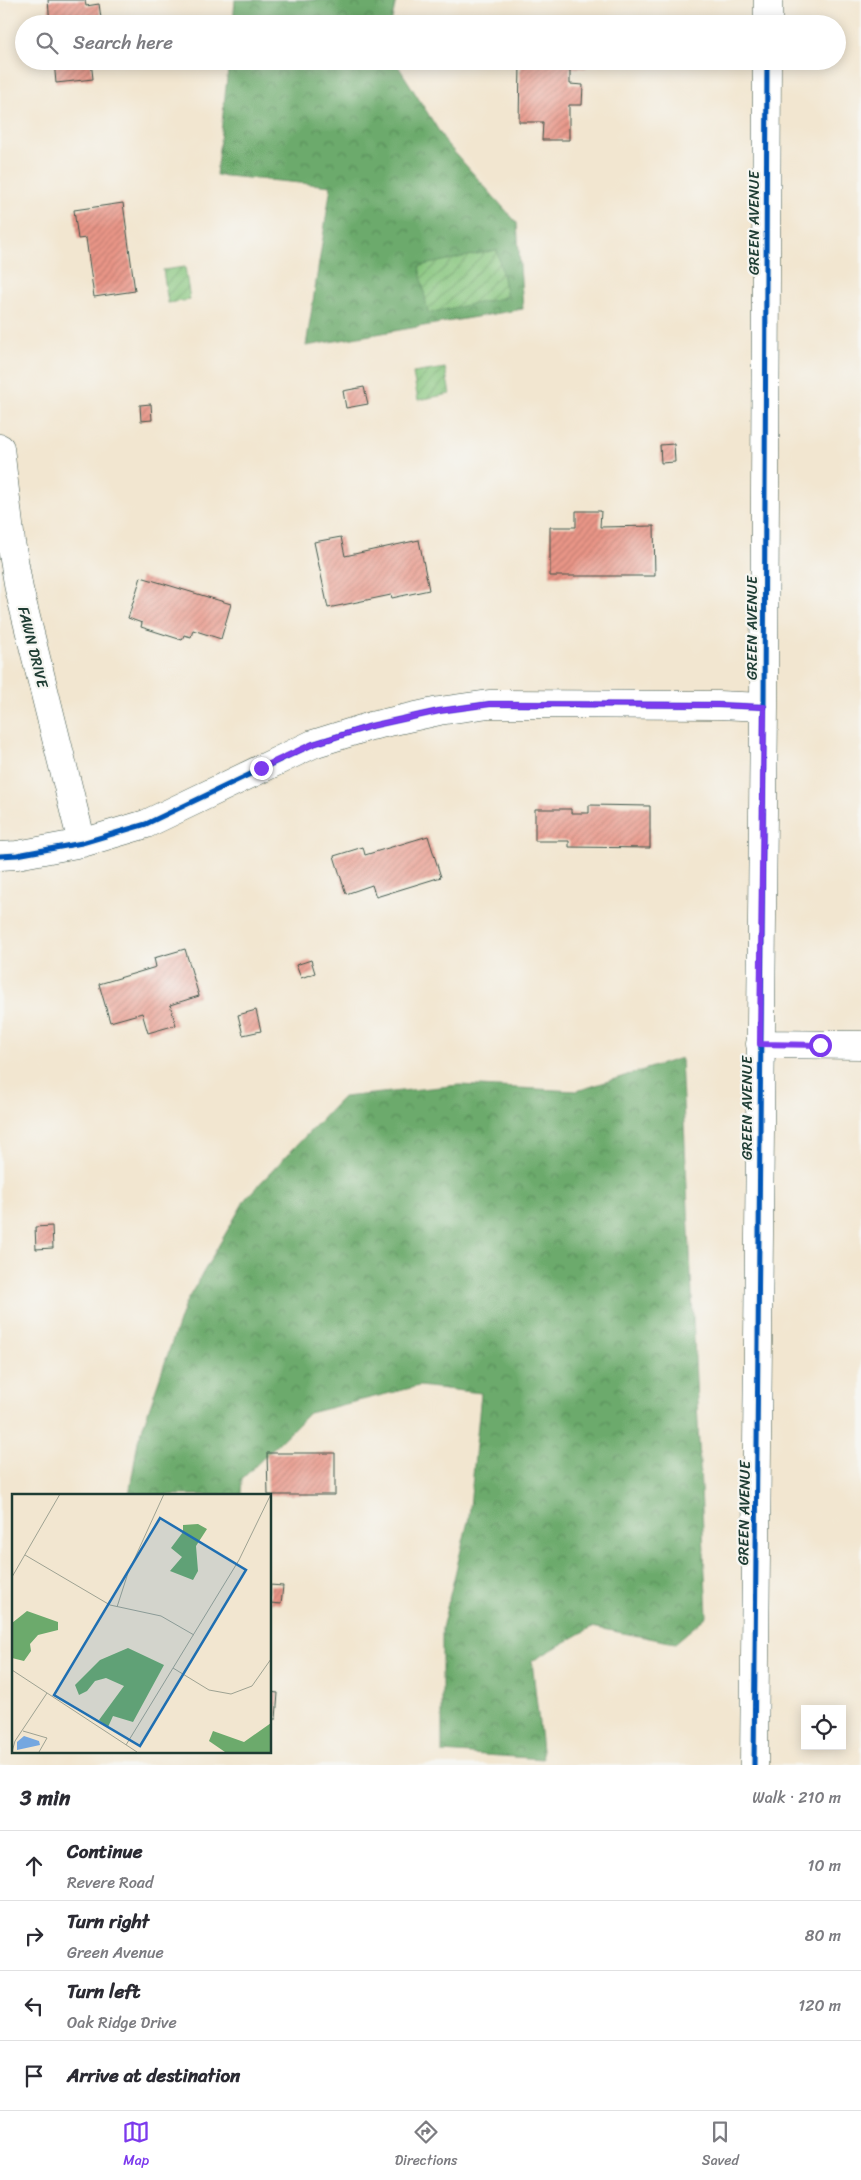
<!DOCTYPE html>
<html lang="en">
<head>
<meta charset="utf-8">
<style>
	body { margin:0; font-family:Sriracha,sans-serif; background:#f2f2f3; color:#2b2b33 }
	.controls { position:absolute; right:15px; bottom:15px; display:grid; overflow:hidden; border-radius:0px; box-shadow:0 2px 12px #0003 }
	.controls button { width:45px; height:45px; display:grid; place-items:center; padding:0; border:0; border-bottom:1px solid #e1e1e2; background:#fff; color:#2b2b33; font:25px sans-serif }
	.stop { position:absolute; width:15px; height:15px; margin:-11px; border:4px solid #7c3aed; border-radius:50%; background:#fff }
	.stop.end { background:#7c3aed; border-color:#fff; box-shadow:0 1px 5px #0008 }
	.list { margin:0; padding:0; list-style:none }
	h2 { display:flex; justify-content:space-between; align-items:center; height:65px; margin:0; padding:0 20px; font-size:21px }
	h2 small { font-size:16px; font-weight:400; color:#7c7c81 }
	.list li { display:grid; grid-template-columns:32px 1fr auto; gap:15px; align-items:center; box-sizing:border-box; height:70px; padding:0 20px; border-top:1px solid #e1e1e2 }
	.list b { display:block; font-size:19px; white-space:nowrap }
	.list p { margin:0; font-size:16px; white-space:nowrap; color:#7c7c81 }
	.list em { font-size:16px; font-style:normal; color:#7c7c81 }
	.icon { flex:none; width:28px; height:28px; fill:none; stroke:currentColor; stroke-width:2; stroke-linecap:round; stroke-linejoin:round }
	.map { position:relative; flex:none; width:861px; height:1765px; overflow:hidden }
	.search { position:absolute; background:#fff; box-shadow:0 2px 12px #0003; left:15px; right:15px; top:15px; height:55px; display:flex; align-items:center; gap:12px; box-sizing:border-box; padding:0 18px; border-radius:28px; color:#7c7c81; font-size:19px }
	.sheet { height:345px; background:#fff }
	nav { display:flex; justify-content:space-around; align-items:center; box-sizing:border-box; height:70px; border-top:1px solid #e1e1e2; background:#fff; font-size:14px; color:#7c7c81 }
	nav a { display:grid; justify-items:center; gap:2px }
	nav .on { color:#7c3aed }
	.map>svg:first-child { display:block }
</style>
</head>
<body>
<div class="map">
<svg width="861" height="1765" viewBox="0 0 861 1765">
	<defs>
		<pattern id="forest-crowns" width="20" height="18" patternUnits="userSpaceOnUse" patternTransform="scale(1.25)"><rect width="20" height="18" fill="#6caa6c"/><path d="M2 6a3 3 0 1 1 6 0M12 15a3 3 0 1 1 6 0" fill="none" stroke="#588c5a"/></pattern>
		<pattern id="garden-furrows" width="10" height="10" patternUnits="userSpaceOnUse" patternTransform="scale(1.25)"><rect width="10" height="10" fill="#85c57c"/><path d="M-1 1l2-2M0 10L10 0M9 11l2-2" fill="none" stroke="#6ca166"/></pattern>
		<pattern id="building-hatch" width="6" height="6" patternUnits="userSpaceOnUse" patternTransform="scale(1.25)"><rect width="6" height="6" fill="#e99587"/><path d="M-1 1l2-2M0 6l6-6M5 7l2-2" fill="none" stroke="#bc7b6f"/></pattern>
	</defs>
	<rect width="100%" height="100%" fill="#f6f6f2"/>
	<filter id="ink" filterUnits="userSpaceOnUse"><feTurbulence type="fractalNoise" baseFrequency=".02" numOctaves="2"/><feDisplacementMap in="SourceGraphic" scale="10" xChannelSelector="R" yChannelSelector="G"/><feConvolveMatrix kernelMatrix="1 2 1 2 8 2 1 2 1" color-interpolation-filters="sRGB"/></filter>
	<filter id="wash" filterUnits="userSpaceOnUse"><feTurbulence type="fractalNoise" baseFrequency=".0096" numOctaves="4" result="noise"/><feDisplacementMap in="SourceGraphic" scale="20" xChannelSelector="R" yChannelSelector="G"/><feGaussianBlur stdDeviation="1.12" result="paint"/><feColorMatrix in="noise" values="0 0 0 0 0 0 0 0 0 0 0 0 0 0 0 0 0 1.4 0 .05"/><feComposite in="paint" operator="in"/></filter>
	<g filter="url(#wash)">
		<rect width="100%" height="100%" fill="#f2e6d0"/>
		<path fill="url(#forest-crowns)" stroke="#467450" d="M235 0H396L391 24H233Z
			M229 61H395L447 144 517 223 523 309 306 346 331 186 216 175Z
			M681 1058 707 1616 675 1643 592 1627 532 1661 543 1759 442 1752V1628L469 1517 481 1393 419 1386 309 1413 242 1479 241 1495H129L138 1441 185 1304 246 1198 343 1097 459 1085 577 1091Z"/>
		<path fill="url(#garden-furrows)" stroke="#528158" d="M497 250 507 297 428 313 419 266Z
			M185 267 190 300 168 303 163 270Z
			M445 368 450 394 418 400 413 373Z"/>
		<g id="blocks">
			<path fill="url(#building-hatch)" d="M48 0H85L86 6 99 4 101 18 87 19 88 24H50Z
				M54 61H91L93 79 56 83Z
				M504 61H586V68H570V84L583 85 582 105H569V140H542L543 122H519L520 64H504Z
				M123 203 135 291 94 297 86 238 78 239 74 210Z
				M364 387 368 404 346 408 343 391Z
				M151 404 152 420 141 421 140 405Z
				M674 444 675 462 661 463 660 445Z
				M576 511H601L600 527 654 526 655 576H550V527H576Z
				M341 537 345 556 419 540 429 590 392 598 391 595 328 608 314 542Z
				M141 577 231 604 221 639 193 630 191 637 184 635 182 640 141 627 142 623 128 618Z
				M589 805 650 806V848L569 847V841H535V809H571V813H589Z
				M428 836 441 877 376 897 372 885 346 894 334 856 363 847 365 855Z
				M185 949 199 996 170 1005 176 1025 148 1033 142 1013 110 1022 99 984 156 967 154 958Z
				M311 960 315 973 301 978 296 965Z
				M256 1010 261 1031 243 1035 238 1015Z
				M52 1226 53 1248 36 1249 35 1227Z
				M267 1453H335V1495H268Z
				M270 1585 283 1586 281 1604 270 1603Z
				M270 1692 278 1693 276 1719H270Z"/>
		</g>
	</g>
	<g filter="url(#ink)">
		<use href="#blocks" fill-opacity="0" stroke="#3f564b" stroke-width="1"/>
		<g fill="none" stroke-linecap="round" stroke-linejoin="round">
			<defs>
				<path id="minor" d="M768 24V0
					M0 448 11 542 19 589 82 843
					M0 856 17 855 82 843 146 824 313 744 371 726 439 711 489 704 718 705 764 707
					M760 1044 861 1045
					M754 1765 764 707 767 61"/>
			</defs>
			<use href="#minor" stroke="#3f564b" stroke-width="29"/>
			<use href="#minor" stroke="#fff" stroke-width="28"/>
			<defs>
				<path id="cycleway" d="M0 856 17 855 82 843 146 824 313 744 371 726 439 711 489 704 718 705 764 707
					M754 1765 764 707 767 61"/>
			</defs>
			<use href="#cycleway" stroke="#f6f6f2" stroke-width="8"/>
			<use href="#cycleway" stroke="#0057b8" stroke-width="5"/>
		</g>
	</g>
	<g fill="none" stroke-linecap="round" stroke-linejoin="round" filter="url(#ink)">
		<path stroke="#7c3aed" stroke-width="6" d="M261 768 313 744 371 726 439 711 490 704 718 705 764 707 760 1044 820 1045"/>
	</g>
	<g text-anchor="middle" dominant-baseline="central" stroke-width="4.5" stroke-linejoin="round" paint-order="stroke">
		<g font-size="15" fill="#1f3d34" stroke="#f6f6f2">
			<text transform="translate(754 223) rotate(-90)">GREEN AVENUE</text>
			<text transform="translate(752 628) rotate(-90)">GREEN AVENUE</text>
			<text transform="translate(33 647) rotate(76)">FAWN DRIVE</text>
			<text transform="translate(747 1108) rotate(-90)">GREEN AVENUE</text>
			<text transform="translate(744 1513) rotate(-89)">GREEN AVENUE</text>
		</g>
	</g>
	<g transform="translate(12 1494)">
		<rect width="259" height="259" fill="#f2e6d0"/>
		<path d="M186 30 195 35 184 52 186 77 181 86 158 77 170 63 159 54 171 38V31ZM15 117 46 128V136L26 141 18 150 19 157 12 167 0 164V129ZM116 154 152 171 121 228 101 222 96 233 87 226 112 192 94 184 83 187 75 197 67 201 63 191 88 166ZM259 229V258H213L197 247 201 237 232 248Z" fill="#6caa6c"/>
		<path d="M12 242 27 247 28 251 5 256V248Z" fill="#75a7e0"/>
		<path fill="none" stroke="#9ea292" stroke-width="1" d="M13 61 98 111 149 122 182 141M0 83 48 0M105 113 116 79 152 0M161 174 197 196 219 200 240 192 259 165M0 176 125 258M11 237 35 244 27 258M114 251 227 66 259 0M0 258 3 247 35 199"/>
		<path fill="#1f6fb2" fill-opacity="0.15" stroke="#1f6fb2" stroke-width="2.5" d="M148 24 234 76 128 252 42 201Z"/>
		<rect width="259" height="259" fill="none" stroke="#1f3d34" stroke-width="2.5"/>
	</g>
</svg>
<div class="controls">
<button><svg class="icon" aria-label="locate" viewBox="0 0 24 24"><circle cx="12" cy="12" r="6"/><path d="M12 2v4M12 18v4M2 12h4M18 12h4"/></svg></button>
</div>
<div class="stop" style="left:820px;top:1045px"></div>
<div class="stop end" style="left:261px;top:768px"></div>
<div class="search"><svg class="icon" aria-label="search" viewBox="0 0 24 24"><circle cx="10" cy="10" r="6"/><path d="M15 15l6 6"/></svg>Search here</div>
</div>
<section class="sheet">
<h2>3 min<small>Walk · 210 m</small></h2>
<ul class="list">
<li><svg class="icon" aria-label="ahead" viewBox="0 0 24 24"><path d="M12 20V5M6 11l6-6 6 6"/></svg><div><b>Continue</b><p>Revere Road</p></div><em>10 m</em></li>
<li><svg class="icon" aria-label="right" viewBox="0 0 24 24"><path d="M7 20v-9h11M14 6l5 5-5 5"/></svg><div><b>Turn right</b><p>Green Avenue</p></div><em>80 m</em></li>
<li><svg class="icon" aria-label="left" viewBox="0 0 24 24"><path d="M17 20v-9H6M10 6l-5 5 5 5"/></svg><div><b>Turn left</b><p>Oak Ridge Drive</p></div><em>120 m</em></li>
<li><svg class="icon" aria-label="arrive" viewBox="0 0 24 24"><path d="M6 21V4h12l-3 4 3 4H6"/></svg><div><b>Arrive at destination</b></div></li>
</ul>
</section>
<nav>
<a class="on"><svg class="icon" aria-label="map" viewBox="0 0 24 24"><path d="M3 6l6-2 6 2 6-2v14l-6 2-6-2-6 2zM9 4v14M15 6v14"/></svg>Map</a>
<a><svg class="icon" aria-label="directions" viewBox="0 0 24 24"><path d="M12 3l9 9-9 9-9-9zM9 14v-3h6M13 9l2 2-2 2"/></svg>Directions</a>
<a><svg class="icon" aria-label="saved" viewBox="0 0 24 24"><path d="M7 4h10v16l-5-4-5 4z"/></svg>Saved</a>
</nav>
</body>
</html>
